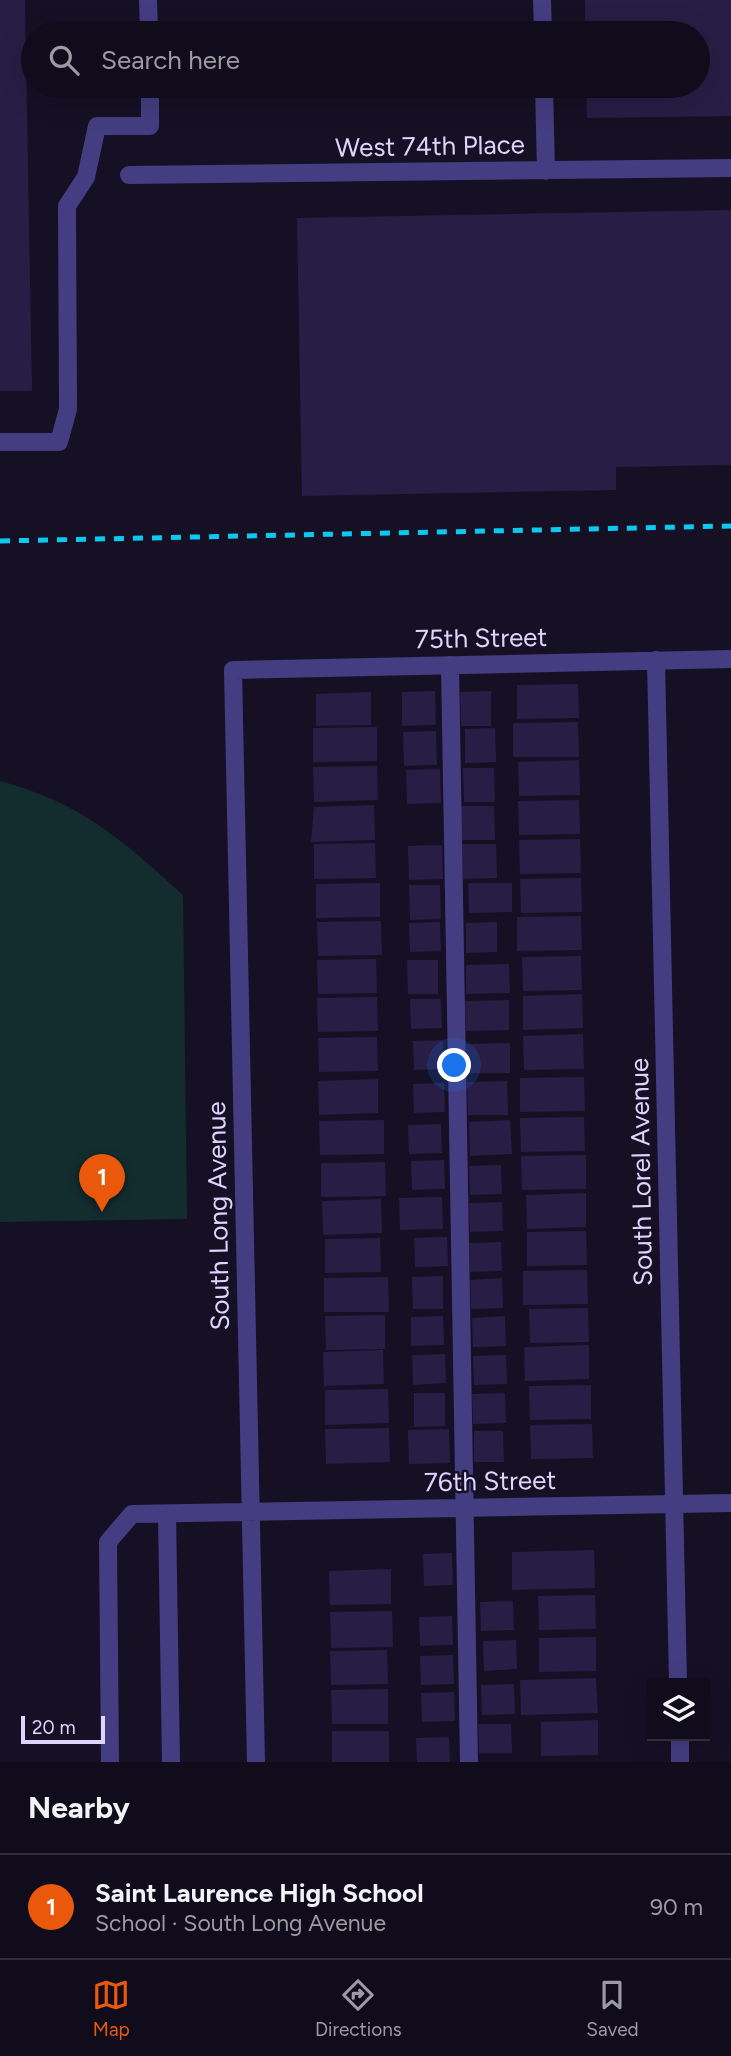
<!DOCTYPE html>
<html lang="en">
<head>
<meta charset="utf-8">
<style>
	body { margin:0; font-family:Figtree,sans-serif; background:#191524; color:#f1f3f6 }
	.controls { position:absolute; right:21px; bottom:21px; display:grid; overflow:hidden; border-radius:0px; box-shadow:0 7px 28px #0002 }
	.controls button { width:63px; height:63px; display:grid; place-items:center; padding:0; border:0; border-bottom:2px solid #302c3a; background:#100c1b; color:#f1f3f6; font:35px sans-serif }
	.scale { position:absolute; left:21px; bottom:18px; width:84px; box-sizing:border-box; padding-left:7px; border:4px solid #dcd5fd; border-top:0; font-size:19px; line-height:24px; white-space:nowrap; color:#dcd5fd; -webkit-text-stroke:5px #151024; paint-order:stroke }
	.you { position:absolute; left:455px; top:1066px; width:24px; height:24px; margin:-18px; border:5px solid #fff; border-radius:50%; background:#1a73e8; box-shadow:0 0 0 10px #1a73e833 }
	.badge { display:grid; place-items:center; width:46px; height:46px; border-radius:50%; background:#ea580c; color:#fff; font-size:23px; font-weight:700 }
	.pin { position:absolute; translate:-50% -58px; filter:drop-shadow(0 2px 4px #0008) }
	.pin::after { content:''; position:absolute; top:37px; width:24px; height:21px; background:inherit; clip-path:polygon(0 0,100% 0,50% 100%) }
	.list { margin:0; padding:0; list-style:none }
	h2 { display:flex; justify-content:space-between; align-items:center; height:91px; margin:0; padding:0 28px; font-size:30px }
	h2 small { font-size:23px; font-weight:400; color:#9c9ba3 }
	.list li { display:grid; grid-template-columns:46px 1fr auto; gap:21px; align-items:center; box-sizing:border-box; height:105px; padding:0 28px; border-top:2px solid #302c3a }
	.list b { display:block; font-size:26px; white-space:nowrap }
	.list p { margin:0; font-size:23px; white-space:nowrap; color:#9c9ba3 }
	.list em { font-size:23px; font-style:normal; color:#9c9ba3 }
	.icon { flex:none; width:38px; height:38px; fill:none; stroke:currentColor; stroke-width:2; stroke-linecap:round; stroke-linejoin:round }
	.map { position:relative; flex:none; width:731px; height:1762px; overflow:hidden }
	.search { position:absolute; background:#100c1b; box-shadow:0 7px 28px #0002; left:21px; right:21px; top:21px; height:77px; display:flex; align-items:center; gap:18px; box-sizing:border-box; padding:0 24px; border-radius:38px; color:#9c9ba3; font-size:26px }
	.sheet { height:196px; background:#100c1b }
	nav { display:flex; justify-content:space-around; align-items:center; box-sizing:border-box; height:98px; border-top:2px solid #302c3a; background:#100c1b; font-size:19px; color:#9c9ba3 }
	nav a { display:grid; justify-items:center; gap:4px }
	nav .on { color:#ea580c }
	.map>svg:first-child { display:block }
</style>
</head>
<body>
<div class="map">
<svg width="731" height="1762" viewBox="0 0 731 1762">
	<rect width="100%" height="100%" fill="#151024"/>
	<path fill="#132d2e" d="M0 781C82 803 122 840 183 895L187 1219 0 1222Z"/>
	<path fill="#281d44" d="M0 0H25L32 391H0Z
		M585 0H731V116L587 118 586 86H698V33H585Z
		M731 210V465L616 467V490L302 496 297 218Z
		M578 684 579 718 517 719V685Z
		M435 691 436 725 402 726V692Z
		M491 691V726H461L460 692Z
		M371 692V725L316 726V694Z
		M578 722 579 757H513V723Z
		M377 727V761L313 762V728Z
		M495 728 496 762 465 763V729Z
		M436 731 437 765 404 766 403 732Z
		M579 760 580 795 519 796 518 762Z
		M377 766 378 800 314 802 313 767Z
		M463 768H494L495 802H464Z
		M440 769 441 803 407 804 406 770Z
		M579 800 580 834 519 835 518 801Z
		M374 805 375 840 311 842 314 807Z
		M461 806H494L495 840H461Z
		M580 839 581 873 520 874 519 840Z
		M375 843 376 878 314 879V844Z
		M462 844H496L497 878 463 879Z
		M442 845 443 879 409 880 408 846Z
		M581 878 582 912 521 913 520 879Z
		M380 883V917L316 918V884Z
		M468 883H512V912L469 913Z
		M409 885H440L441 919 410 920Z
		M581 916 582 950 517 951V917Z
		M381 921 382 955 318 956 317 922Z
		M440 922 441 951 410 952 409 923Z
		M497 922V952L466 953V923Z
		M581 956 582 990 523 991 522 957Z
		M376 959 377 993 318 994 317 960Z
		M407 960H438V994H408Z
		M509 964 510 993 466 994V965Z
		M582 994 583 1028 523 1030V996Z
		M377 997 378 1031 318 1032 317 998Z
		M410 999H441L442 1028 411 1029Z
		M509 1000V1030L466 1031 465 1001Z
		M583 1034 584 1069 524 1070 523 1036Z
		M377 1037 378 1071 319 1072 318 1038Z
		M443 1040 444 1069 414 1070 413 1041Z
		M510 1043V1073H466V1044Z
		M584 1077 585 1111 520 1112V1078Z
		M378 1079V1113L319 1115 318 1081Z
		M507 1081 508 1115H468L467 1082Z
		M444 1083 445 1112 414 1113 413 1084Z
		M584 1117 585 1151 521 1152 520 1118Z
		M384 1120V1154L320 1155 319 1121Z
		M510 1120 512 1154 470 1156 469 1122Z
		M441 1124 442 1153 409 1154 408 1125Z
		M586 1155V1189L522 1190 521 1156Z
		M444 1160 445 1189 412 1190 411 1161Z
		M385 1162 386 1196 321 1197V1163Z
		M501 1165 502 1194 470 1195 469 1166Z
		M586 1193V1227L527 1229 526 1195Z
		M442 1197 443 1229 400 1230 399 1198Z
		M381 1199 382 1233 323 1235 322 1201Z
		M502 1202 503 1231 470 1232 469 1203Z
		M586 1231 587 1265 527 1266V1232Z
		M447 1237 448 1266 415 1267 414 1238Z
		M380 1238 381 1272 325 1273V1239Z
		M501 1242 502 1271 470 1272 469 1243Z
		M587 1270 588 1304 523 1305V1271Z
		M443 1276V1309H413L412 1277Z
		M388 1277 389 1312H324V1278Z
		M502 1278 503 1308 471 1309 470 1280Z
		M588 1308 589 1342 530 1343 529 1309Z
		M385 1315V1349L326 1350 325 1316Z
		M443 1316 444 1345 411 1346V1317Z
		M505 1316 506 1346 473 1347 472 1318Z
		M589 1345V1379L525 1381 524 1347Z
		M383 1350 384 1384 324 1386 323 1352Z
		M445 1354 446 1383 413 1385 412 1355Z
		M506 1355 507 1384 474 1385 473 1356Z
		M591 1385V1419L530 1420 529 1386Z
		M388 1389 389 1423 325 1425V1390Z
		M414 1393H445V1426L414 1427Z
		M505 1393 506 1423 473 1424 472 1394Z
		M592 1424 593 1458 531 1459 530 1425Z
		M389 1428 390 1462 326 1464 325 1429Z
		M449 1429 450 1463 409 1464 408 1430Z
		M474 1431H503L504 1462H474Z
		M594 1550 595 1588 512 1590V1552Z
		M452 1553 453 1585 424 1586 423 1554Z
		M391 1569V1604L330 1605 329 1571Z
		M595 1595 596 1629 539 1630 538 1596Z
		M513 1601 514 1630 481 1631 480 1602Z
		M392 1611 393 1647 331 1648 330 1612Z
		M452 1616 453 1645 420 1646 419 1617Z
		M596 1637V1671L539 1672V1638Z
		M516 1640 517 1669 484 1671 483 1641Z
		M387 1650 388 1684 331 1685 330 1651Z
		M453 1655 454 1684 421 1685 420 1656Z
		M596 1678 598 1713 521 1715 520 1680Z
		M514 1684 515 1714 482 1715 481 1685Z
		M388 1689V1724H332L331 1690Z
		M454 1692 455 1721 422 1722 421 1693Z
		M598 1720V1755L541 1756V1722Z
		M478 1724H511L512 1753H479Z
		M332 1731H389V1762H332Z
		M449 1737 450 1762H417L416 1738Z"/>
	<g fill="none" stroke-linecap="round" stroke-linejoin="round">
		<path stroke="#453d81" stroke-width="18" d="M148 0 149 33
			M542 0 543 33
			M544 86 546 171
			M129 175 731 168
			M0 442H59L68 409 67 206 86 177 97 126H150V86
			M656 660 678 1683
			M450 665 469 1762
			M167 1514 171 1762
			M680 1736V1762
			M110 1762 108 1542 132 1514 731 1503
			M256 1762 233 670 731 659"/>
		<path stroke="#0bcaf2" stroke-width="5" stroke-dasharray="10 9" stroke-linecap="butt" d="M0 541 731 526"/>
	</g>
	<g text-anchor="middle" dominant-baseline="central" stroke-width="5" stroke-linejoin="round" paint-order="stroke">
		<g font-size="26" fill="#dcd5fd" stroke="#151024">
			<text transform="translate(430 146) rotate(-1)">West 74th Place</text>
			<text transform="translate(481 638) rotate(-1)">75th Street</text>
			<text transform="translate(641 1172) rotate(-91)">South Lorel Avenue</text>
			<text transform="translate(218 1216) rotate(-91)">South Long Avenue</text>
			<text transform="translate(490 1481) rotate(-1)">76th Street</text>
		</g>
	</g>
</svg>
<div class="controls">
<button><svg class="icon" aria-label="layers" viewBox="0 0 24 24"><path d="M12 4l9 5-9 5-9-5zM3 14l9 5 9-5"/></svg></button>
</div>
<div class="scale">20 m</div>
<div class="you"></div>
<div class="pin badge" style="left:102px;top:1212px">1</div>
<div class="search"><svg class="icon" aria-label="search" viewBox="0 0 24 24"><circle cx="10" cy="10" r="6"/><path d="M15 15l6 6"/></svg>Search here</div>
</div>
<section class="sheet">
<h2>Nearby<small></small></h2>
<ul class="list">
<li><span class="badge">1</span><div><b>Saint Laurence High School</b><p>School · South Long Avenue</p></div><em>90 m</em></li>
</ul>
</section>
<nav>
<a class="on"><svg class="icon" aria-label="map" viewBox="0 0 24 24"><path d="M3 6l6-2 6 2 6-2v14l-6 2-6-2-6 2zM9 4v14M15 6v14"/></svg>Map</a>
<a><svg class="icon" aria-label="directions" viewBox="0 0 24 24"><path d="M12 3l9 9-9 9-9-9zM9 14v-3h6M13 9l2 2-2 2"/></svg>Directions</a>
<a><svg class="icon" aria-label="saved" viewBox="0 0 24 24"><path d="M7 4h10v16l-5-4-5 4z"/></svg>Saved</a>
</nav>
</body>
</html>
